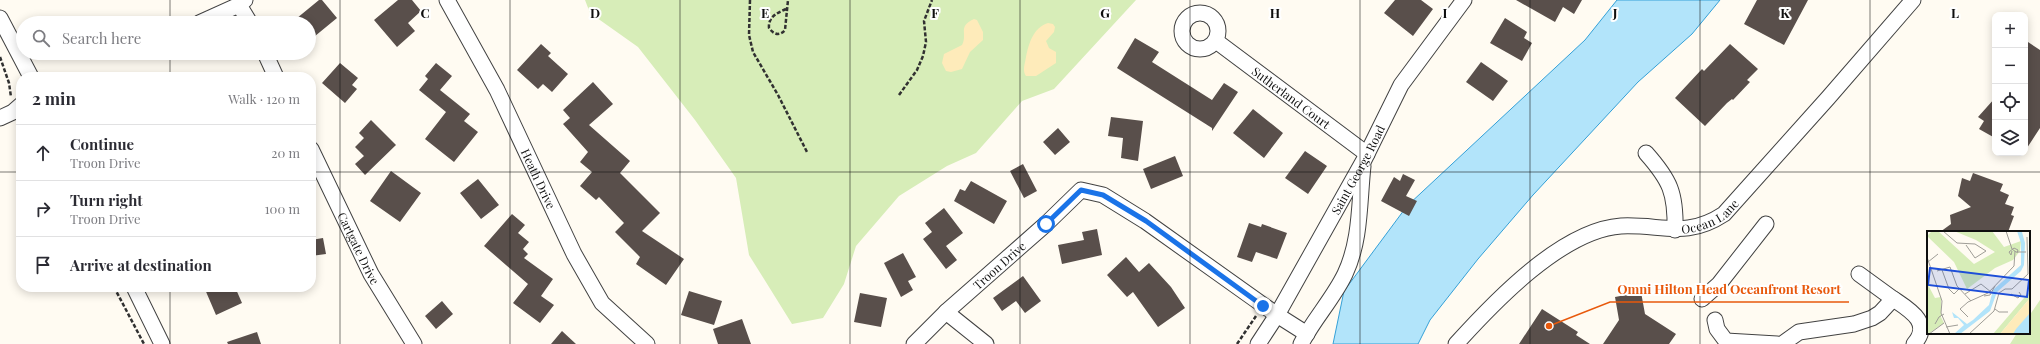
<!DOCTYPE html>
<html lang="en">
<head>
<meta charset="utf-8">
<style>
	body { margin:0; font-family:"Playfair Display",serif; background:#f7f7f7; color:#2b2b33 }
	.controls { position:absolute; right:12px; top:12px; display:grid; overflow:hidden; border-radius:8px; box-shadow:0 2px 10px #0003 }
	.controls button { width:36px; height:36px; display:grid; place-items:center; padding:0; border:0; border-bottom:1px solid #e1e1e2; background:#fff; color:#2b2b33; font:20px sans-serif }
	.stop { position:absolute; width:12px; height:12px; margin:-9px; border:3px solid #1a73e8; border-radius:50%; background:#fff }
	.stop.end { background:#1a73e8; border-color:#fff; box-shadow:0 1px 4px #0008 }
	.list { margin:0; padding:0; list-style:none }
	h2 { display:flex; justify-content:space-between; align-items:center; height:52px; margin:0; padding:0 16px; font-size:17px }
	h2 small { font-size:13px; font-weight:400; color:#7c7c81 }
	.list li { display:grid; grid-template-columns:26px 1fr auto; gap:12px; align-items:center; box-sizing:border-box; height:56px; padding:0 16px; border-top:1px solid #e1e1e2 }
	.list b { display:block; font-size:15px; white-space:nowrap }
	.list p { margin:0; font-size:13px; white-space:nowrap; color:#7c7c81 }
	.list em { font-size:13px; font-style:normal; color:#7c7c81 }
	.icon { flex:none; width:22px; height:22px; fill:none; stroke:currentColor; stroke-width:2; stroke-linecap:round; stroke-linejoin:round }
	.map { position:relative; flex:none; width:2040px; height:344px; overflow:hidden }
	.search { position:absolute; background:#fff; box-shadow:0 2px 10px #0003; left:16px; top:16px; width:300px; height:44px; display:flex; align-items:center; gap:10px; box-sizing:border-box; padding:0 14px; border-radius:22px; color:#7c7c81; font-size:15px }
	.panel { position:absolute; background:#fff; box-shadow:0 2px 10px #0003; left:16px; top:72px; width:300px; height:220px; border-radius:16px }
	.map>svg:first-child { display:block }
</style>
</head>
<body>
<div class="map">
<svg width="2040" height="344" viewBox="0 0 2040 344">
	<rect width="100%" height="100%" fill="#fffbf2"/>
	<path fill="#d7edb8" d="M585 0H1136L1054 89 1022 101 976 153 947 166 899 196 856 246 844 284 823 318 792 324 749 255 736 178 695 120 638 47 590 13Z
		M2040 300V344H2010L2017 333H2029V316Z"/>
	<path fill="#feebba" d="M974 19 977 20 983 32V40L970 52 962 69 951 72 946 71 942 63 944 54 962 45C968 33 957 27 974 19Z
		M1048 23 1053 24 1055 27 1054 32 1046 41 1049 48 1056 52V63L1036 76H1026C1022 70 1025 64 1026 57 1029 43 1033 28 1048 23Z"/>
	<path fill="#b2e4fa" stroke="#34a0d7" d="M1617 0H1720L1692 34 1638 82 1533 195 1478 259 1430 320 1418 344H1333L1344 291 1407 206 1585 40Z"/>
	<path fill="#594f4b" d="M319 0H322L337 18 309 41V23H291Z
		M398 0H412L421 11 408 23 415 31 397 47 374 20Z
		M1395 0H1421L1433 9 1413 36 1384 13Z
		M1516 0H1582L1574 14 1563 7 1555 22Z
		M1757 0H1808L1784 45 1744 24Z
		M1505 18 1527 32 1524 38 1532 43 1522 61 1490 43Z
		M1135 38 1159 52 1152 62 1212 100 1224 83 1238 92 1212 131V128L1117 68Z
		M2025 40 2040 50V128L2025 151Z
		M541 44 551 53 548 56 568 74 552 92 543 84 538 89 517 70Z
		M1730 44 1758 69 1747 80 1750 82 1733 100 1732 99 1727 103 1705 126 1675 98 1702 69 1704 71Z
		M1481 62 1508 81 1493 101 1466 82Z
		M340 63 358 78 352 85 357 89 345 103 322 83Z
		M436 63 452 76 440 90 470 114 464 121 478 132 454 162 425 139 446 112 419 90 428 79 425 76Z
		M593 82 613 104 589 125 630 161 620 173 660 213 642 231 684 259 666 285 636 264 640 257 615 232 624 223 599 197 596 200 580 186 592 172 580 162 588 152 563 124 570 118 563 110Z
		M1995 98V138L1979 129 1984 121 1978 117Z
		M1253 109 1283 133 1264 158 1233 133Z
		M1111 117 1143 121 1138 161 1121 158 1123 138 1108 136Z
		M371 120 396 145 365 175 355 164 364 156 355 147 364 138 359 133Z
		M1058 128 1070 142 1055 155 1043 142Z
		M1305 151 1327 166 1308 194 1285 178Z
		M1175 156 1183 176 1151 189 1143 169Z
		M1023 164 1037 191 1024 198 1010 171Z
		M391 171 421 193 400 222 370 201Z
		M1973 173 2003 184 2000 191 2009 195 2005 204 2014 207 2011 215 2014 216 2008 232H1940L1951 224 1950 215 1971 207 1958 196 1962 178 1970 181Z
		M1403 174 1415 180 1406 196 1417 201 1409 216 1381 201 1394 177 1400 181Z
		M478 179 499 205 481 219 460 193Z
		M971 181 1007 201 994 224 954 201 960 189 965 191Z
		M944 208 963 233 946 246 957 260 946 269 923 239 932 232 925 223Z
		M512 214 525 225 518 233 529 242 523 249 528 254 524 258 553 279 541 296 554 305 540 323 513 303 528 284 484 246Z
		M1249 223 1261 227 1262 224 1287 233 1277 259 1256 252 1252 262 1237 257Z
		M1097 229 1102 255 1062 264 1058 245 1084 240 1082 232Z
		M323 238 326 254 311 256V240Z
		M903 253 916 277 908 281 913 290 901 297 884 263Z
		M1126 257 1139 272 1149 263 1171 287 1185 308 1158 327 1133 292 1127 297 1107 275Z
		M1023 276 1041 301 1025 313 1016 301 1002 311 993 298Z
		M204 287H235L242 303 216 315Z
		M689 291 722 301 714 325 681 315Z
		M1641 292 1645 314 1676 334 1669 344H1603L1619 320 1615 297Z
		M860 293 887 298 881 327 854 322Z
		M442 301 453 314 436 329 425 316Z
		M1542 309 1578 332 1576 335 1590 344H1519Z
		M742 319 751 344H718L713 329Z
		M562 331 576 344H551Z
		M257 332 261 344H228L227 342Z"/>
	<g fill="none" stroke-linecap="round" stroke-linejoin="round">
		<defs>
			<g id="minor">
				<path id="s1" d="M447 0 497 90 574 254 602 303 647 344"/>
				<path d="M239 5 250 23"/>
				<circle cx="1200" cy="31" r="18"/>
				<path d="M0 18 31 77"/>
				<path d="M199 23 239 5 245 0"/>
				<path id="s2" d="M1216 41 1367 154"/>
				<path d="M265 53 276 77"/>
				<path d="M0 118 13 112 21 105"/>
				<path id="s3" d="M311 149 371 274 414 344"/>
				<path d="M1646 153C1670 180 1676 193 1675 230"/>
				<path d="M1859 274C1870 282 1881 290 1892 298 1908 309 1933 322 1914 344"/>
				<path d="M134 287 162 344"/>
				<path d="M1702 299 1719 284 1766 224"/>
				<path d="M946 312 986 344"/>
				<path d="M1715 320 1717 329 1726 341 1777 344"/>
				<path id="s4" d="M914 344 946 312 1046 224 1081 190 1103 195 1145 221 1277 315 1307 334"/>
				<path id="s5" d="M1258 344 1277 315 1364 160 1401 85 1464 0"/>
				<path d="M1301 344C1313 320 1333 299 1345 274 1361 240 1359 203 1363 166"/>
				<path id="s6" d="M1456 344C1494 302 1562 230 1621 226 1662 224 1686 239 1724 214L1828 98 1913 0"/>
				<path d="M1782 344 1799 332 1854 324 1872 318 1880 313 1893 299"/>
			</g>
		</defs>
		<use href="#minor" stroke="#424242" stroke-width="17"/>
		<path stroke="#313131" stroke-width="2.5" stroke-dasharray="4 2" stroke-linecap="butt" d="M750 0 749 35 753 52 778 95 807 152
			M786 9C777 13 768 17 769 28 774 35 780 36 785 30L788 0
			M0 57 9 83 11 97
			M899 95 917 70 923 56 926 42 924 21 932 0
			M114 287 144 344
			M1237 344 1256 316"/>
		<use href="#minor" stroke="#fff" stroke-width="15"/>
	</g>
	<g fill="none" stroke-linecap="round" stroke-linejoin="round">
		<path stroke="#1a73e8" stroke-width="5" d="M1046 224 1081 190 1103 195 1146 221 1263 306"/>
	</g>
	<path fill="none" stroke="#0f0f0f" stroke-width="1" stroke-opacity="0.55" d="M170 0V23M340 0V344M510 0V344M680 0V344M850 0V344M1020 0V344M1190 0V344M1360 0V344M1530 0V344M1700 0V344M1870 0V344M170 53V77M0 172H21M311 172H2040M170 287V344"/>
	<g text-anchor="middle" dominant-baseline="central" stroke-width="4" stroke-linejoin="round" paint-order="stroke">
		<g font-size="12" fill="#0f0f0f" stroke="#fff">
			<text stroke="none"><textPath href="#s2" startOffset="94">Sutherland Court</textPath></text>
			<text stroke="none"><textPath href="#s5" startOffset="201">Saint George Road</textPath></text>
			<text stroke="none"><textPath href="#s1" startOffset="201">Heath Drive</textPath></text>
			<text stroke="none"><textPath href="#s6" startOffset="299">Ocean Lane</textPath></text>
			<text stroke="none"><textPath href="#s3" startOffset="110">Cartgate Drive</textPath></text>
			<text stroke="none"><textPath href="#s4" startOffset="116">Troon Drive</textPath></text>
		</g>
	</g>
	<g transform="translate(1927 231)">
		<rect width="103" height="103" fill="#fffbf2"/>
		<path d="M11 0 47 33 68 21 49 9 27 0H65L77 16 94 10 93 20 86 29 68 37 40 58 27 31 0 5 4 1ZM0 52 8 67 14 66V86L17 92 1 103ZM103 60V67L73 103H66Z" fill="#d7edb8"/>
		<path d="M103 67V93L94 103H73Z" fill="#feebba"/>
		<path d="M90 0 95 1 98 12 97 34 94 40 70 61 63 80 33 103H27L37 94 31 87H27L25 81 40 93 46 89 62 74 66 59 94 34V12ZM103 82V103H86L89 98Z" fill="#b2e4fa"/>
		<path fill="none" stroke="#9f9d97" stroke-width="1" d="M16 0 30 12 48 13 59 20 48 27 39 14M79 0 85 18 89 21H99M85 20 84 24 82 21 87 17 91 19 90 22M0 26 15 70 14 82 23 103M1 31 11 23M15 39 22 58 27 63 32 58M10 40 23 36 30 55 44 70M38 63 54 53 64 61M84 63 91 67 94 64 92 61M57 65 63 64 68 55M68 78 72 81H81M41 86 33 78 41 71 61 62 87 35 88 20M8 93 12 86 17 83M19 96 31 94M2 103 17 92M42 103 67 80 72 62 78 58H85L101 43 100 6"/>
		<path fill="#1d4ed8" fill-opacity="0.15" stroke="#1d4ed8" stroke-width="2" d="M3 37 102 49 100 66 1 54Z"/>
		<rect width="103" height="103" fill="none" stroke="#0f0f0f" stroke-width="2"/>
	</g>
	<g font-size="13" text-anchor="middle" font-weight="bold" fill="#0f0f0f" stroke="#fff" stroke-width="4" stroke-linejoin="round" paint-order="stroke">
		<text x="425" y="18">C</text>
		<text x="595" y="18">D</text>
		<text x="765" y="18">E</text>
		<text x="935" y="18">F</text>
		<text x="1105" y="18">G</text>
		<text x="1275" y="18">H</text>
		<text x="1445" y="18">I</text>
		<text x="1615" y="18">J</text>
		<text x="1785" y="18">K</text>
		<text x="1955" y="18">L</text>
	</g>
	<path fill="none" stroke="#e8590c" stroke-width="1.5" d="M1549 326L1610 302H1849"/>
	<circle fill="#e8590c" stroke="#fff" stroke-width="1.5" cx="1549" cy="326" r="4"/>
	<g font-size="13" text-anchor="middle" font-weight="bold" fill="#e8590c" stroke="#fff" stroke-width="4" stroke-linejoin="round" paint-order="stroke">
		<text x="1729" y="294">Omni Hilton Head Oceanfront Resort</text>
	</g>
</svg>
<div class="controls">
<button>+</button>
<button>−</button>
<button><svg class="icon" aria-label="locate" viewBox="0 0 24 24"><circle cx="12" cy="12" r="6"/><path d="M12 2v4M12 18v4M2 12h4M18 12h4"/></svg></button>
<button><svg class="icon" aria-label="layers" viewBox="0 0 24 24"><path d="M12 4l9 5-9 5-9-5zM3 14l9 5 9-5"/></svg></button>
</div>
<div class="stop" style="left:1046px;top:224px"></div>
<div class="stop end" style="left:1263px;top:306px"></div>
<div class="search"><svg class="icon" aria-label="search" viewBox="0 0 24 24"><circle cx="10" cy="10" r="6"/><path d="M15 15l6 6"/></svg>Search here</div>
<section class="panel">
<h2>2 min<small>Walk · 120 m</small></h2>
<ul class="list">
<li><svg class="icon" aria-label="ahead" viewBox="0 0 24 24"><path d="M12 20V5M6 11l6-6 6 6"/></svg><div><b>Continue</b><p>Troon Drive</p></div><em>20 m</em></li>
<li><svg class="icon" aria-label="right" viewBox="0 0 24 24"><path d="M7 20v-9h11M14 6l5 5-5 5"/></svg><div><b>Turn right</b><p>Troon Drive</p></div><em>100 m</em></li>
<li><svg class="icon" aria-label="arrive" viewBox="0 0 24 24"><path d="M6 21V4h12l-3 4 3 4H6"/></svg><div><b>Arrive at destination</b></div></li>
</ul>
</section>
</div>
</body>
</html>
